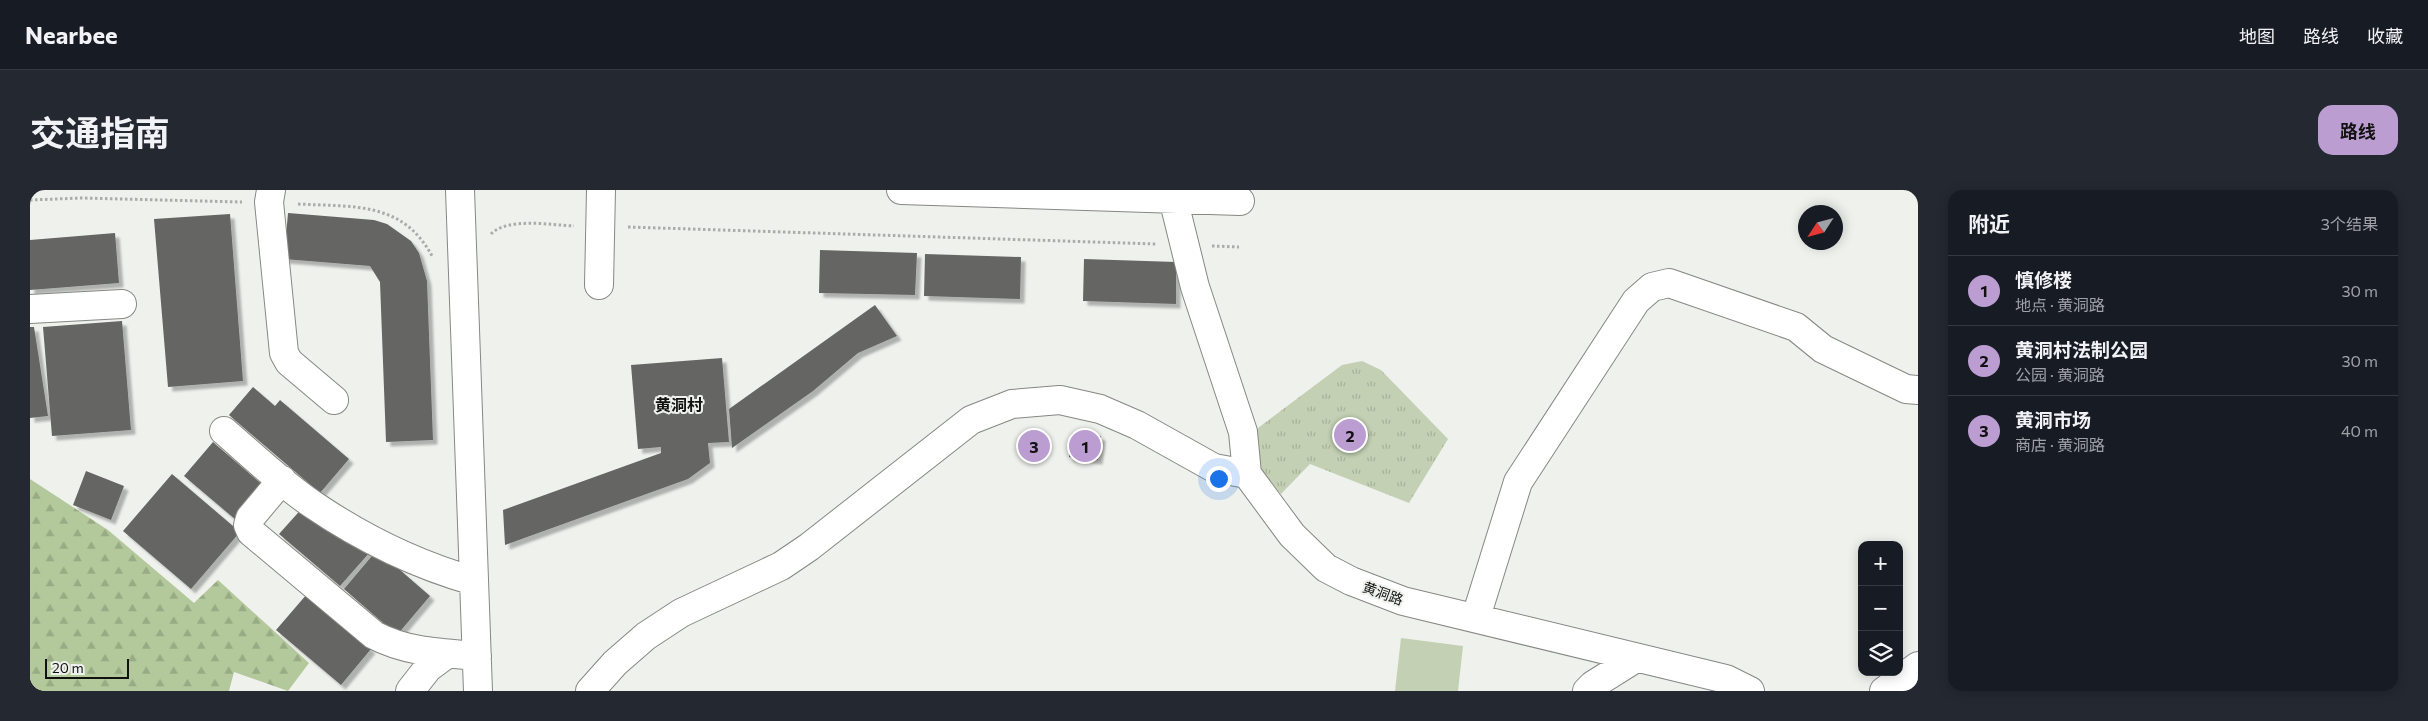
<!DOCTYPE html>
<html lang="zh">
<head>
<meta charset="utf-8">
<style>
	body { margin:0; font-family:Commissioner,"Noto Sans SC",sans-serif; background:#242831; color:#f1f3f6 }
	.controls { position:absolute; right:15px; bottom:15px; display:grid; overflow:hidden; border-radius:10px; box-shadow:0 2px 12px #0003 }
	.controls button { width:45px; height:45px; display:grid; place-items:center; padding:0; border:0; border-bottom:1px solid #363941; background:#171b24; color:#f1f3f6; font:25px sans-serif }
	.compass { position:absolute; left:1768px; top:15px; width:45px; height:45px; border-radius:50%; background:#171b24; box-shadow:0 2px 12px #0003; rotate:234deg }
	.scale { position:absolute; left:15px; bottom:12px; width:84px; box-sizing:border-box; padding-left:5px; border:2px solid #111210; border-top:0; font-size:14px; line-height:18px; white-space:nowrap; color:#111210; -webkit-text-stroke:4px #eff1ed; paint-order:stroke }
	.you { position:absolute; left:1188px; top:288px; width:18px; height:18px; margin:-12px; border:4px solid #fff; border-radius:50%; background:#1a73e8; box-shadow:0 0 0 8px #1a73e833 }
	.badge { display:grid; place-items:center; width:32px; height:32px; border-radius:50%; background:#bb9dd2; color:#111; font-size:16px; font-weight:700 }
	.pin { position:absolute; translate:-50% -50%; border:2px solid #fff; box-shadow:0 1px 5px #0006 }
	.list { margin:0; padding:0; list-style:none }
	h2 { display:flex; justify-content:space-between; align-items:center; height:65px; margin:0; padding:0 20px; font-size:21px }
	h2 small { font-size:16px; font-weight:400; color:#9ea1a6 }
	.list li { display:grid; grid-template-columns:32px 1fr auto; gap:15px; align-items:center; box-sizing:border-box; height:70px; padding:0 20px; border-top:1px solid #363941 }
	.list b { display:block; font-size:19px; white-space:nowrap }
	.list p { margin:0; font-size:16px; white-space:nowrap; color:#9ea1a6 }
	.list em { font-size:16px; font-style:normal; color:#9ea1a6 }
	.icon { flex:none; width:28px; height:28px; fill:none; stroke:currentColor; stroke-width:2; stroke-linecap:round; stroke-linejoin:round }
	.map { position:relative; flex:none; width:1888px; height:501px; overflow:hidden; border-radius:15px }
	header { display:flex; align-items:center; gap:30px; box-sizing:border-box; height:70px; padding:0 25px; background:#171b24; border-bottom:1px solid #363941 }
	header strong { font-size:24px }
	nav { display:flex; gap:28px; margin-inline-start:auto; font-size:18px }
	.intro { display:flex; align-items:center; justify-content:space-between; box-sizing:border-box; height:120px; padding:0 30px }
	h1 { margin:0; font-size:35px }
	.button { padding:12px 22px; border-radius:15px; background:#bb9dd2; color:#111; font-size:18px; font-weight:700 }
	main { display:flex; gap:30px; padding:0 30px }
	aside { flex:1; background:#171b24; border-radius:15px; box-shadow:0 2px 12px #0003 }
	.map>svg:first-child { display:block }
</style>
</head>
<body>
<header>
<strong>Nearbee</strong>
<nav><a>地图</a><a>路线</a><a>收藏</a></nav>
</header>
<div class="intro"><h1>交通指南</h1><a class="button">路线</a></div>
<main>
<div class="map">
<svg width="1888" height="501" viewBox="0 0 1888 501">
	<defs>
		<pattern id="forest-firs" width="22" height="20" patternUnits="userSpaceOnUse" patternTransform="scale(1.25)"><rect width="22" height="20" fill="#b3c89b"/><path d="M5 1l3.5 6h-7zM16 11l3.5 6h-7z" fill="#99ab84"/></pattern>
		<pattern id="park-tufts" width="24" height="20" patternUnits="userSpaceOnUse" patternTransform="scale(1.25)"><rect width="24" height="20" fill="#c3d0b4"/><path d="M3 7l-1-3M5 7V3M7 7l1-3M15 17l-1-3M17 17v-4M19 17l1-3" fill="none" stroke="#a6b29a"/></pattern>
		<filter id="shadow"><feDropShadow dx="4.5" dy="4.5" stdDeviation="1" flood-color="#0004"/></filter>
	</defs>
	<rect width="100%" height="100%" fill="#eff1ed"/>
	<path fill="#c3d0b4" d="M1371 448 1433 456 1428 501H1365Z"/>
	<path fill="url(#forest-firs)" d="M0 289 78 340 164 413 188 390 279 473 258 501 204 482 199 501H0Z"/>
	<path fill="url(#park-tufts)" d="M1332 171 1351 180 1418 249 1379 313 1280 274 1251 304 1230 282 1224 241 1312 175Z"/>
	<path fill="#656663" filter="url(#shadow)" d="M258 23 344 30 357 34 381 51 389 63 397 91 403 250 356 252 350 92 340 76 254 69Z
		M200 24 213 191 138 197 124 29Z
		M85 43 89 93 0 100V50Z
		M790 60 887 63 885 105 789 103Z
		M895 64 991 67 990 109 894 106Z
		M1054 69 1146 72V114L1053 111Z
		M845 115 867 146 828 163 783 201 702 258 699 219Z
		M92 131 101 240 22 246 13 137Z
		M0 137H4L18 226 0 228Z
		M692 168 699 252 678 253 680 273 658 289 475 355 473 320 631 263V257L608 259 601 175Z
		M223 197 245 216 250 210 319 269 290 303 199 225Z
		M1042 243 1071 246 1068 270 1039 267Z
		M183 252 235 297 206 330 154 286Z
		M56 281 94 296 81 330 43 315Z
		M142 284 210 342 161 399 93 341Z
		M275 315 340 362 310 396 249 344Z
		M347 360 400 406 367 445 314 399Z
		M277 404 341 459 311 495 246 440Z"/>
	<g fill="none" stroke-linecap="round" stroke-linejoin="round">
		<defs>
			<path id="minor" d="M241 0 239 12 254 163 259 172 304 210
				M430 0 448 501
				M871 0 1210 11
				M1141 0 1165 97 1213 242 1217 284 1262 345 1296 378 1321 391 1373 411 1696 489 1720 501
				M569 95 571 0
				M0 119 92 114
				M194 241C223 266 251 293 282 314 332 348 387 375 444 391
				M252 290 220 328 218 335 221 342 344 445C376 462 411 463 447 466
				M1446 427 1488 292 1606 111 1622 97 1639 93 1766 137 1793 159 1876 199 1888 200
				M380 501 398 478 417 464
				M560 501 585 473 616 446 651 423 751 376 779 357 941 230 982 214 1030 210 1070 219 1107 235 1184 278 1217 284
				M1557 501 1563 495 1606 468
				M1854 501 1888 476"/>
		</defs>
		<use href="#minor" stroke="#868884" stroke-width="30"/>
		<path stroke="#abaca9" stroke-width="3" stroke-dasharray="2.5 2.5" stroke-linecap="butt" d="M0 10 52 8 212 12
			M268 14C324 17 374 11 403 68
			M598 37 1126 54
			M461 44C478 27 520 35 544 36
			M1182 56 1209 57"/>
		<use href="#minor" stroke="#fff" stroke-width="28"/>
	</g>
	<g text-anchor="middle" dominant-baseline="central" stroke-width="4" stroke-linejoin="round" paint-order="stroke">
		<g font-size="14" fill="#111210" stroke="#eff1ed">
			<text transform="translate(1353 403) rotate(20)">黄洞路</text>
		</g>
		<g font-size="16" font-weight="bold" fill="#111210" stroke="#eff1ed">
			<text x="649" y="214">黄洞村</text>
		</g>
	</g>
</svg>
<div class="controls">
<button>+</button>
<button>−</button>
<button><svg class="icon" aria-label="layers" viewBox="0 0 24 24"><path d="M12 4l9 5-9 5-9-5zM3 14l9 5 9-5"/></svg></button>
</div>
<svg class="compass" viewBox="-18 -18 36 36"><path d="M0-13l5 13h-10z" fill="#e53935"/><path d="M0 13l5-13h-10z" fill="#9ea1a6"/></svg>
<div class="scale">20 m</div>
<div class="you"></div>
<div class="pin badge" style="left:1055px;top:256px">1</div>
<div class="pin badge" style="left:1320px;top:245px">2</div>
<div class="pin badge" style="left:1004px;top:256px">3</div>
</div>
<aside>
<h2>附近<small>3个结果</small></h2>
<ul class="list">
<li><span class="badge">1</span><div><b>慎修楼</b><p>地点 · 黄洞路</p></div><em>30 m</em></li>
<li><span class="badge">2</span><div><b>黄洞村法制公园</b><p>公园 · 黄洞路</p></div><em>30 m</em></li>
<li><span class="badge">3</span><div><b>黄洞市场</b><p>商店 · 黄洞路</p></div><em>40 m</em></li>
</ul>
</aside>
</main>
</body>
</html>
